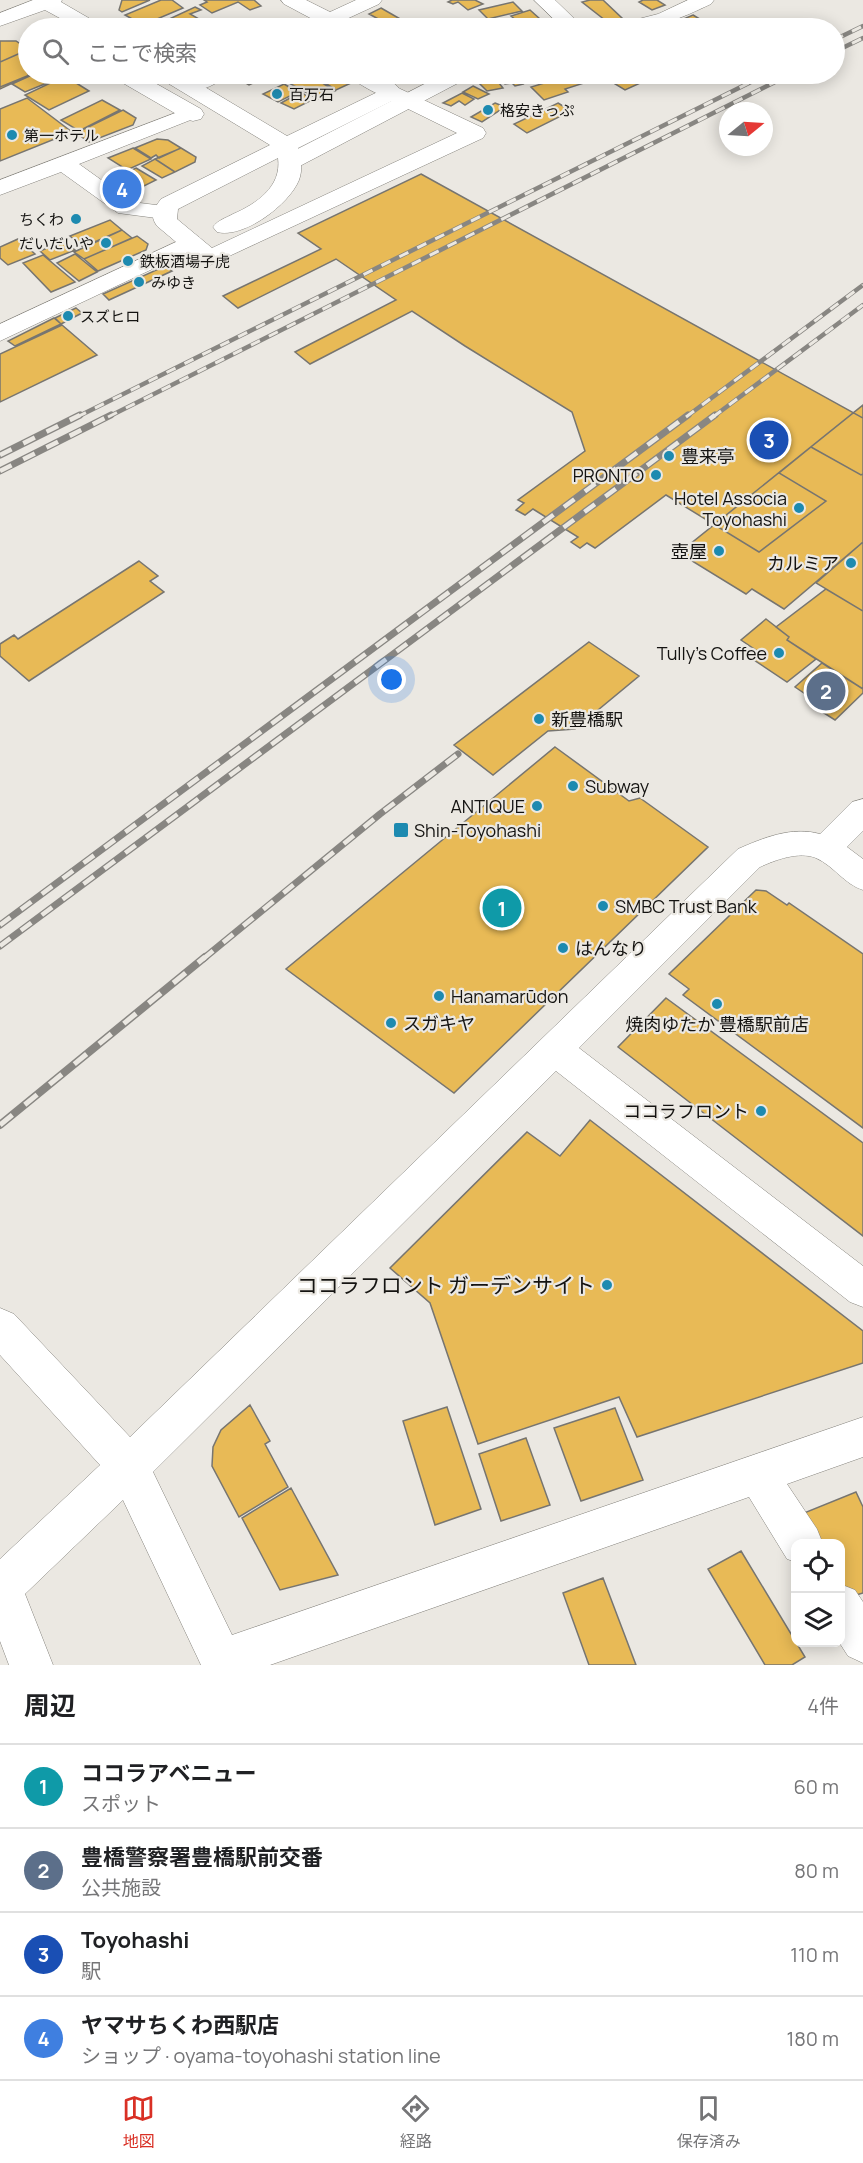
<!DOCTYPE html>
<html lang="ja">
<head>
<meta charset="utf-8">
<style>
	body { margin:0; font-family:Manrope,"Noto Sans JP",sans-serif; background:#f2f2f2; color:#202124 }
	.controls { position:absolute; right:18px; bottom:18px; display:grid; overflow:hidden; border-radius:12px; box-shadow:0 3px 15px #0003 }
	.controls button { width:54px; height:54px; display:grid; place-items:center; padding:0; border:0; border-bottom:2px solid #e0e0e0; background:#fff; color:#202124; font:30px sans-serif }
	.compass { position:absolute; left:719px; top:102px; width:54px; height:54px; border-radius:50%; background:#fff; box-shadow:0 3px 15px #0003; rotate:72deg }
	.you { position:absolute; left:392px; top:680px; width:21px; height:21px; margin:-15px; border:4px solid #fff; border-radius:50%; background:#1a73e8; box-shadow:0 0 0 9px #1a73e833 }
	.badge { display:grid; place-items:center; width:39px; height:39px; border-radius:50%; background:#d93025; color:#fff; font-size:20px; font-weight:700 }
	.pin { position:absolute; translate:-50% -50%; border:3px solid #fff; box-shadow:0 2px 6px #0006 }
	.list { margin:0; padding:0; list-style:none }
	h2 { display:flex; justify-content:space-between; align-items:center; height:78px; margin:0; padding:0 24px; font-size:26px }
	h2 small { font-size:20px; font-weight:400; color:#757577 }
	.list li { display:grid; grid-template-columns:39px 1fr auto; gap:18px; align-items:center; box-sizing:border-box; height:84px; padding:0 24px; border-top:2px solid #e0e0e0 }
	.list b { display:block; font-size:22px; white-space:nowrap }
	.list p { margin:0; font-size:20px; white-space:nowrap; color:#757577 }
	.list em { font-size:20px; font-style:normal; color:#757577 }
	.icon { flex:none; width:33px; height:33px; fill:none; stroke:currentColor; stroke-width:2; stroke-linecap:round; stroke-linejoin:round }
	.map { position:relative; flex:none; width:863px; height:1665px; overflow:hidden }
	.search { position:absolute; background:#fff; box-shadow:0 3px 15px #0003; left:18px; right:18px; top:18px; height:66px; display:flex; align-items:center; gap:15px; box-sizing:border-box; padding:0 21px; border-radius:33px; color:#757577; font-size:22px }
	.sheet { height:414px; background:#fff }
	nav { display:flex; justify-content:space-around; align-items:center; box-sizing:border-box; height:84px; border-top:2px solid #e0e0e0; background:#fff; font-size:16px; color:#757577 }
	nav a { display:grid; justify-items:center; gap:3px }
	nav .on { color:#d93025 }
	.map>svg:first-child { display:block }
</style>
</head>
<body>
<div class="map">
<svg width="863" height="1665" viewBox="0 0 863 1665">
	<rect width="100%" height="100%" fill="#ebe8e2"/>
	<path fill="#e8ba56" stroke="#777570" stroke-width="1.5" d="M122 0H150L122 12 119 10Z
		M161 0H172L183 8 143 25 125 15Z
		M204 0H254L261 6 250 10 238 2 212 13 200 5 207 2Z
		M452 0H475L483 4 468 10 458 2 453 4 448 2Z
		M590 0H603L624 20 610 24 582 2Z
		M643 0H657L665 5 652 10 639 2Z
		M513 2 522 11 488 19 479 10Z
		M195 7 201 10 190 14 211 26 206 28H150Z
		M381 8 402 20 398 22 417 28H395L369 14Z
		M530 10 550 28H526L511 16Z
		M693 15 698 18 676 28H662Z
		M0 41H16L28 49V74H32L0 89Z
		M25 51 28 54V74H32L0 87V62Z
		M34 74H53L41 79 47 83 25 92 12 84Z
		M243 74H266L270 75 249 85 235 77Z
		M311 74H338L351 80V83L336 90Z
		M513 74 523 84 515 86 512 83 505 84 498 78Z
		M574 74 584 83 565 89 568 92 544 100 531 87Z
		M618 74H660L625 90 607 79Z
		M310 75 335 91 318 99 287 82 296 79 300 81Z
		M65 76 89 91 49 110 25 95Z
		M495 78 503 88 487 91 479 83Z
		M284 84 298 92 278 102 263 94Z
		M473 86 489 94 478 99 463 92Z
		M301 92 312 100 294 109 281 103Z
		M462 93 474 99 465 105 459 101 451 106 443 103Z
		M27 98 72 132 0 161V109Z
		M102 100 120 110 79 131 61 120Z
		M495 103 505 107 482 122 471 117Z
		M558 103 571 111 527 133 514 124Z
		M123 110 136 118 133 125 89 142 76 133Z
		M157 139 168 140 181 148 159 158 156 155 151 158 135 148Z
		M133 148 151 159 127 170 108 158Z
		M181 148 196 157 195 162 175 172 155 159Z
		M155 159 175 172 162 178 142 166Z
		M136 168 156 180 140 188 120 176Z
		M421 174 863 418V474L861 475 811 447 779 473 826 501 759 552 666 495 595 548 587 543 580 548 571 542 578 537 533 509 525 515 516 510 524 503 518 500 585 451 572 412 465 346 412 311 310 364 295 352 396 300 336 259 238 308 223 296 321 249 298 233Z
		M124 179 138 189 119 198 105 188Z
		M110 220 122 230 83 247 70 236Z
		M122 230 132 238 84 259 74 252Z
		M137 236 148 244 146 250 98 271 84 259Z
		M18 239 35 254 8 265 0 258V247Z
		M64 241 75 250 50 260 40 251Z
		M75 254 97 272 79 281 57 263Z
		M43 255 75 282 51 292 23 263Z
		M165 266 172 271 109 300 103 294Z
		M76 308 82 313 61 324 55 318Z
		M54 318 61 324 15 346 8 341Z
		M62 325 97 355 0 402V354Z
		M863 405V542L784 609 752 589 746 594 679 553Z
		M863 542V611L816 583Z
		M139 561 158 576 150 581 164 592 29 681 0 656V644L14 635 18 639Z
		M826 589 863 611V689L787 640 789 637 776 627Z
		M766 619 789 637 787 640 816 659 787 682 754 660 760 653 741 640Z
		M589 642 639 676 575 729 548 731 493 775 454 745Z
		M822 663 863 689V693L835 720 813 706 817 702 795 687Z
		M555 747 629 801 640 798 708 847 454 1093 286 969Z
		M756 890 766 891 787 905 789 903 863 954V1128L683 995 689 989 669 974Z
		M666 998 863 1143V1236L618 1047Z
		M590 1120 863 1331V1363L637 1437 619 1397 478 1444 430 1303 390 1268 527 1132 560 1156Z
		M250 1405 270 1441 265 1444 288 1487 239 1517 212 1466 213 1447 221 1430Z
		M447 1407 481 1509 435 1525 403 1421Z
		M615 1408 643 1480 581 1501 554 1428Z
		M526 1438 550 1505 501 1521 479 1454Z
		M291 1488 338 1575 280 1590 242 1518Z
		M856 1492 863 1507V1593L849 1597 840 1582V1544H817L799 1515Z
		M741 1551 805 1657 792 1665H765L708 1569Z
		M603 1578 636 1665H589L563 1593Z"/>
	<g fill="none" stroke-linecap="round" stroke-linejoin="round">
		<defs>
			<path id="street" d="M281 0H306L330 12 356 0H382L379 4 327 28H302L305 24 314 20 284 4Z
				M534 0H555L584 28H563Z
				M688 0H714L711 4C679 19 651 32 616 28L619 24 658 14Z
				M200 74H226C219 85 195 94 183 90L180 86 183 82Z
				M347 74C365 72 391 75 402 92L399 96C383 101 364 86 350 78Z
				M444 74H476L473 78 460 82 298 167 290 169 282 167 279 162 282 157Z
				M191 107 198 109 202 113 198 117 79 164 132 202 172 207 175 212 172 217 164 219 118 213 61 172 0 195V180Z
				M191 235 199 237 203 242 199 247 0 341V324Z
				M863 799V831L847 847 863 859V890C844 884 834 866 816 858 799 851 775 860 760 867L579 1048 863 1266V1307L850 1302 556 1071 153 1472 232 1635 863 1417V1457L787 1484 817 1529 823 1544H796V1562L787 1559 749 1497 270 1665H201L123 1500 25 1594 53 1665H9L0 1641V1559L100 1465 0 1355V1308L14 1314 130 1437 738 849C763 838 792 826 820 834L852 802Z
				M840 1584 855 1590 863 1602V1663L848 1656 839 1642Z"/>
			<path id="secondary" d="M33 0H62L61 2 99 24 102 28H78L45 10 0 26V13Z
				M114 74H139L201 109 204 114 201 119 193 121 185 119 116 79Z
				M158 74H183L287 136 392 85 483 128 486 133 483 138 210 265 201 263 157 226C149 215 154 209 161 199L270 145 161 79ZM392 101 457 133 212 248 177 219 178 209 278 158C282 187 256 204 233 214 226 218 218 220 213 227L217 232C243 239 289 205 299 180 303 169 301 159 298 148Z"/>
		</defs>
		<use href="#street" stroke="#85837d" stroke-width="1"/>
		<use href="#secondary" stroke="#85837d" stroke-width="1"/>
		<use href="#street" fill="#fff" fill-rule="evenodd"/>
		<use href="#secondary" fill="#fff" fill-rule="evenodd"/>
		<defs>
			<path id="rail-far2" d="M834 40 863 26
				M834 52 863 38
				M77 417 767 74
				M108 417 791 74
				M686 417 863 285
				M713 417 863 305"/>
			<path id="rail-far1" d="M0 455 80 415
				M0 471 111 415
				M0 925 688 415
				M0 946 715 415
				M203 959 380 814 458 754"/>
			<path id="rail" d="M0 1125 205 957"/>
		</defs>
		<use href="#rail-far2" stroke="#888682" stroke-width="4.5"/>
		<use href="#rail-far1" stroke="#888682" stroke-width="7"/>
		<use href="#rail" stroke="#888682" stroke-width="8"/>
		<use href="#rail-far2" stroke="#ebe8e2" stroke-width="3" stroke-dasharray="10" stroke-linecap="butt"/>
		<use href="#rail-far1" stroke="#ebe8e2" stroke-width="4.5" stroke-dasharray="13" stroke-linecap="butt"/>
		<use href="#rail" stroke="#ebe8e2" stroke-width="5" stroke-dasharray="16" stroke-linecap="butt"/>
	</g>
	<g fill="#1d8ab0" stroke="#ebe8e2" stroke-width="2">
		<circle cx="277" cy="94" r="6"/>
		<circle cx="488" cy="110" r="6"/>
		<circle cx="12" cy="135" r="6"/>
		<circle cx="76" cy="219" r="6"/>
		<circle cx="106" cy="243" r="6"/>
		<circle cx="128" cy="261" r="6"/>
		<circle cx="139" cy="282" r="6"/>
		<circle cx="68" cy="316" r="6"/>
		<circle cx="669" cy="456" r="6"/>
		<circle cx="656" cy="475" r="6"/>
		<circle cx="799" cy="508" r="6"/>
		<circle cx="719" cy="551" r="6"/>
		<circle cx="851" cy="563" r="6"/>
		<circle cx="779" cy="653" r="6"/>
		<circle cx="539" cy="719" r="6"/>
		<circle cx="573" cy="786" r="6"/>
		<circle cx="537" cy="806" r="6"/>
		<rect x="393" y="822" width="16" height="16" rx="3"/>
		<circle cx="603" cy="906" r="6"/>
		<circle cx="563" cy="948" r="6"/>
		<circle cx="439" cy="996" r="6"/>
		<circle cx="717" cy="1004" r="6"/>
		<circle cx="391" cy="1023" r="6"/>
		<circle cx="761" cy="1111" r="6"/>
		<circle cx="607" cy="1285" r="6"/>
	</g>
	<g text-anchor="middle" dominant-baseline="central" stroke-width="4.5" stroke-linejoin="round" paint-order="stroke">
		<g font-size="15" fill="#141311" stroke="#ebe8e2" text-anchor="start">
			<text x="289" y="94">百万石</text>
			<text x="500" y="110">格安きっぷ</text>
			<text x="24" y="135">第一ホテル</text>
			<text x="64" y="219" text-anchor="end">ちくわ</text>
			<text x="94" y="243" text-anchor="end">だいだいや</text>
			<text x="140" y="261">鉄板酒場子虎</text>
			<text x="151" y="282">みゆき</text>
			<text x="80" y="316">スズヒロ</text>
		</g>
		<g font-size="18" fill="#141311" stroke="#ebe8e2" text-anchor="start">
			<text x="681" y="456">豊来亭</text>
			<text x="644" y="475" text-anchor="end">PRONTO</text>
			<text x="787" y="498" text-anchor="end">Hotel Associa<tspan x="787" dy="21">Toyohashi</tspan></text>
			<text x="707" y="551" text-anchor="end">壺屋</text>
			<text x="839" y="563" text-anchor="end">カルミア</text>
			<text x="767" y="653" text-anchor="end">Tully's Coffee</text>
			<text x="551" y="719">新豊橋駅</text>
			<text x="585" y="786">Subway</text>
			<text x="525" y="806" text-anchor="end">ANTIQUE</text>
			<text x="414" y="830">Shin-Toyohashi</text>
			<text x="615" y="906">SMBC Trust Bank</text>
			<text x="575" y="948">はんなり</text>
			<text x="451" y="996">Hanamarūdon</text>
			<text x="403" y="1023">スガキヤ</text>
			<text x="717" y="1024" text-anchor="middle">焼肉ゆたか 豊橋駅前店</text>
			<text x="749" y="1111" text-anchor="end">ココラフロント</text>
		</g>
		<g font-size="21" fill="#141311" stroke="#ebe8e2" text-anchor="end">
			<text x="595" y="1285">ココラフロント ガーデンサイト</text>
		</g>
	</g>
</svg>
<div class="controls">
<button><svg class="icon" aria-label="locate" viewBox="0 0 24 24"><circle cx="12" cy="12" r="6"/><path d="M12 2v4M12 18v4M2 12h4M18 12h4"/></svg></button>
<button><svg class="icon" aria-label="layers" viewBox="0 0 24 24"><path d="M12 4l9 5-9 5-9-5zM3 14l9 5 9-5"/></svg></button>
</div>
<svg class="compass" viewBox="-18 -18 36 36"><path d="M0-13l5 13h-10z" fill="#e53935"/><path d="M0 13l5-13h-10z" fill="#757577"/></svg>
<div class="you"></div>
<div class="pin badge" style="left:502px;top:908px;background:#0f9aa8">1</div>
<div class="pin badge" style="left:826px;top:691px;background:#5c6f8a">2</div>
<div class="pin badge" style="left:769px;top:440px;background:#1a4fb4">3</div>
<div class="pin badge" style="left:122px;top:189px;background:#3f7fe0">4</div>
<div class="search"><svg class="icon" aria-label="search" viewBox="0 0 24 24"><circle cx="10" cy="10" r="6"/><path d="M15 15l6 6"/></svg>ここで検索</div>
</div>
<section class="sheet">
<h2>周辺<small>4件</small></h2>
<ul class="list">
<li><span class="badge" style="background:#0f9aa8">1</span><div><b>ココラアベニュー</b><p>スポット</p></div><em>60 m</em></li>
<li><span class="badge" style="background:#5c6f8a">2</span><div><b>豊橋警察署豊橋駅前交番</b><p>公共施設</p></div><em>80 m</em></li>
<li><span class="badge" style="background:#1a4fb4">3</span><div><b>Toyohashi</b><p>駅</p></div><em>110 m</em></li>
<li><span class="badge" style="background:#3f7fe0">4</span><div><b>ヤマサちくわ西駅店</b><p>ショップ · oyama-toyohashi station line</p></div><em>180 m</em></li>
</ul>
</section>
<nav>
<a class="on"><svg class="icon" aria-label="map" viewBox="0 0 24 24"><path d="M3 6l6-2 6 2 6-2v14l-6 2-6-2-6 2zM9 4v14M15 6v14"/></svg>地図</a>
<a><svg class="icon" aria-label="directions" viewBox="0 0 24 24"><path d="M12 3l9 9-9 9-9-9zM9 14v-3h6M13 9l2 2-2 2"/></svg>経路</a>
<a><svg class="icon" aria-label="saved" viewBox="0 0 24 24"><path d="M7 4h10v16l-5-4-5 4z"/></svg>保存済み</a>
</nav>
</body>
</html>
